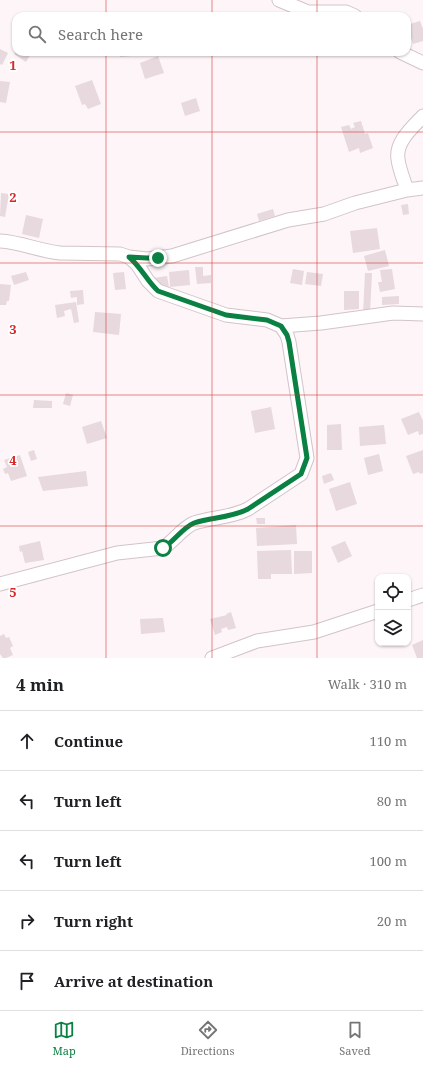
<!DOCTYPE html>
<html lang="en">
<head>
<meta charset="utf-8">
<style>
	body { margin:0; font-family:"Noto Serif",serif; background:#f6f6f6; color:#202124 }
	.controls { position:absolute; right:12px; bottom:12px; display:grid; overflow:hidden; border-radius:8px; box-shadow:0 1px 3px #0004 }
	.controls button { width:36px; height:36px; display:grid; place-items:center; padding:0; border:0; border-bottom:1px solid #e0e0e0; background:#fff; color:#202124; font:20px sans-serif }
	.stop { position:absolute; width:12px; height:12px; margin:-9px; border:3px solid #0b8043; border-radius:50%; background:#fff }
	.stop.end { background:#0b8043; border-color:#fff; box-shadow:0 1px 4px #0008 }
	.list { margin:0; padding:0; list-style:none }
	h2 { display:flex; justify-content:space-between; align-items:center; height:52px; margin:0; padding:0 16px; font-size:17px }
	h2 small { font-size:13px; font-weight:400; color:#757577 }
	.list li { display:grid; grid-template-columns:26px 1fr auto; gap:12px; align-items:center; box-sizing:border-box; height:60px; padding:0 16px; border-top:1px solid #e0e0e0 }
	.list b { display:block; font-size:15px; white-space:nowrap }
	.list em { font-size:13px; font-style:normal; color:#757577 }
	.icon { flex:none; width:22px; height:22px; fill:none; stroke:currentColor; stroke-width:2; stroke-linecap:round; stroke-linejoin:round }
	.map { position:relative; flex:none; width:423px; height:658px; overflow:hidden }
	.search { position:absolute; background:#fff; box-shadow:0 1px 3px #0004; left:12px; right:12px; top:12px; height:44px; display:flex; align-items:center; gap:10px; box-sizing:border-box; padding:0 14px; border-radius:12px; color:#757577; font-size:15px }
	.sheet { height:352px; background:#fff }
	nav { display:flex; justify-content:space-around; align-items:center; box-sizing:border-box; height:56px; border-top:1px solid #e0e0e0; background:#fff; font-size:11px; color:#757577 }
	nav a { display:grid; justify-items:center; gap:2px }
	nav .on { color:#0b8043 }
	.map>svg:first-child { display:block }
</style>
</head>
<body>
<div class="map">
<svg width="423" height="658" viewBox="0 0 423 658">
	<rect width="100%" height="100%" fill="#fef5f8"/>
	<path fill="#e7d9dd" d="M420 21 423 29V41L413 44 407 25Z
		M0 49 8 53 2 65 0 64Z
		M16 52H32L26 62 14 54Z
		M120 52H132V56L120 57Z
		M158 56 164 73 145 79 140 63Z
		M92 80 101 104 88 109 85 104 82 105 75 86Z
		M0 81 10 82 6 103 0 102Z
		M196 98 200 111 185 116 181 103Z
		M361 121 365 134 368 133 373 148 360 153 359 148 349 152 341 127 349 125 351 129 355 127 353 123Z
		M1 193 9 194 5 217 0 216Z
		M408 204 409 214 403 215 401 205Z
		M273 209 275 216 259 221 257 214Z
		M26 215 43 219 39 238 22 234Z
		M377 228 380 249 353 253 350 231Z
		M385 250 389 266 368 271 364 256Z
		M195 267H203V276L211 275V283L197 284Z
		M293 269 304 271 302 285 290 283Z
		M392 269 395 289 380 292 378 282H382L380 270Z
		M189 270 190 285 170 287 169 272Z
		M26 272 29 280 14 285 11 276Z
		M124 272 126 289 115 290 113 273Z
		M307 272 323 274 321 286 305 284Z
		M365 273H372L370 314H363Z
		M167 276 169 287 155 289 154 278Z
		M0 284 11 285 9 301H7L6 305H0Z
		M83 290 84 304 77 305V297L71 298 70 291Z
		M344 291H359V309L344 310Z
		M399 296V304L382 305V297Z
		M76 302 79 322 74 323 71 309 64 311 65 316 57 318 55 305Z
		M95 312 121 314 119 335 93 332Z
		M66 393 73 395 70 406 63 404Z
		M34 400 52 401V408H33Z
		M271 407 275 429 255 433 251 411Z
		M419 412 423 421V434L419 435 418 431 408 435 401 419Z
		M101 421 107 438 87 444 82 427Z
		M341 424 342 450H327V425Z
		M384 425 386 444 360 446 359 427Z
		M34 450 37 459 31 461 28 452Z
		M423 450V473L420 474 419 472 413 474 406 456Z
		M379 454 383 471 368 475 364 458Z
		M20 455 27 476 11 481 8 473 5 474 3 469 7 467 4 460Z
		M86 471 88 486 43 491 38 477Z
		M331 473 334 480 324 484 322 476Z
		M350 482 357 504 336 511 329 489Z
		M256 518H265V524H257Z
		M296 525 297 544 257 546 256 528Z
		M40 541 44 560 25 563 22 551 20 552 19 546Z
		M345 541 352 556 338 563 331 547Z
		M291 550 292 574H271V579H258L257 551Z
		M294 551H312V573L294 574Z
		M231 612 236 628 228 630 227 627 221 629 222 632 215 635 210 619 227 615 226 614Z
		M163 618 165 632 141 634 140 619Z
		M4 634 6 638 9 637 13 646 10 648 13 655 6 658H3L0 654V636Z
		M423 640V658H417L412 645Z"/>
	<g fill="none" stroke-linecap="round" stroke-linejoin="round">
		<defs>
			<path id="minor" d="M279 0 308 12H346L355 16
				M400 52 423 63
				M407 190C404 180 399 169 398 159 395 142 413 127 423 116
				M0 241C20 242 40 251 60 253L120 254 129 257 137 264 148 281 158 291 226 315 267 320 281 326 321 323 393 313 423 314
				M129 257 147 259 172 256 288 220 324 214 355 203 407 190 423 188
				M0 584 117 553 163 548C174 541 182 528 194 523 212 517 231 518 248 509L301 474 307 458 289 342 287 335 281 326
				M408 600 423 595
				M212 658 257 641 314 632 378 611"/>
		</defs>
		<use href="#minor" stroke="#d2c4c8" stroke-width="15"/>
		<use href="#minor" stroke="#fff" stroke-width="13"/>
	</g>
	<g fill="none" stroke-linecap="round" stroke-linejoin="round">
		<path stroke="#0b8043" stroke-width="5" d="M158 258H147L129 257C141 267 147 281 158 291L226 315 267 320 281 326 287 335 289 342 307 458 301 474 248 509C231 518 212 517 194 523 182 528 174 542 163 548"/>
	</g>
	<path fill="none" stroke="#d62828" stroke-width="1" stroke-opacity="0.55" d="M106 0V16M212 0V16M317 0V16M106 52V658M212 52V658M317 52V658M0 132H423M0 263H423M0 395H423M0 526H423"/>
	<g font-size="13" text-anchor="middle" font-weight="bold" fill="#d62828" stroke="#fff" stroke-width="3.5" stroke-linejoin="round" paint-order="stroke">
		<text x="13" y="70">1</text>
		<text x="13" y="202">2</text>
		<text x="13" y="334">3</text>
		<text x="13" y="465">4</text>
		<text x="13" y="597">5</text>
	</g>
</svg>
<div class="controls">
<button><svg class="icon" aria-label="locate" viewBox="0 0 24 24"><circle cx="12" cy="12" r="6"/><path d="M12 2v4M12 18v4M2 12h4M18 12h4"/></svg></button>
<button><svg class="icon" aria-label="layers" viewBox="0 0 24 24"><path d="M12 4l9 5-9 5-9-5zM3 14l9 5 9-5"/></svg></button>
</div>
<div class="stop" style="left:163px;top:548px"></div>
<div class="stop end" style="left:158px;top:258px"></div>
<div class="search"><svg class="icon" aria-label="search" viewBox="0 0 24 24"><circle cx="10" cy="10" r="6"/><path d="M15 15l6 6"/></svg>Search here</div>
</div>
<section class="sheet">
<h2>4 min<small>Walk · 310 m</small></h2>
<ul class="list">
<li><svg class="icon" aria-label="ahead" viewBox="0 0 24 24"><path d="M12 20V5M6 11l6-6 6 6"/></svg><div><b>Continue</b></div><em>110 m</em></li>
<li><svg class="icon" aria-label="left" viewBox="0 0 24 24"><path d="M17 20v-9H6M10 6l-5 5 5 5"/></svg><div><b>Turn left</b></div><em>80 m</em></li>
<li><svg class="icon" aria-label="left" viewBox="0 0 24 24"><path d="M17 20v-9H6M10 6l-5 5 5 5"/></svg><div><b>Turn left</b></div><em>100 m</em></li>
<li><svg class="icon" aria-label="right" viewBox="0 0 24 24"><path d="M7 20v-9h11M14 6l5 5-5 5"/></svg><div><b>Turn right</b></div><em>20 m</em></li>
<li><svg class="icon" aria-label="arrive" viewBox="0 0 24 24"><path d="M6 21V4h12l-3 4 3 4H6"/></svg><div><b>Arrive at destination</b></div></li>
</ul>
</section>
<nav>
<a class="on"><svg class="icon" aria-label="map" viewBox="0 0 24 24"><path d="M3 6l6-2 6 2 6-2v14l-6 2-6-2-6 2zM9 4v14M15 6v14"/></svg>Map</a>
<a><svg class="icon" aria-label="directions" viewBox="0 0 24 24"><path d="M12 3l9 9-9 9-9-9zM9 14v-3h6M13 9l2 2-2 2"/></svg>Directions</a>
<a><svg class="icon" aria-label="saved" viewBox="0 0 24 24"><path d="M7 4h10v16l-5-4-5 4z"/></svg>Saved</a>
</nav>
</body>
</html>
